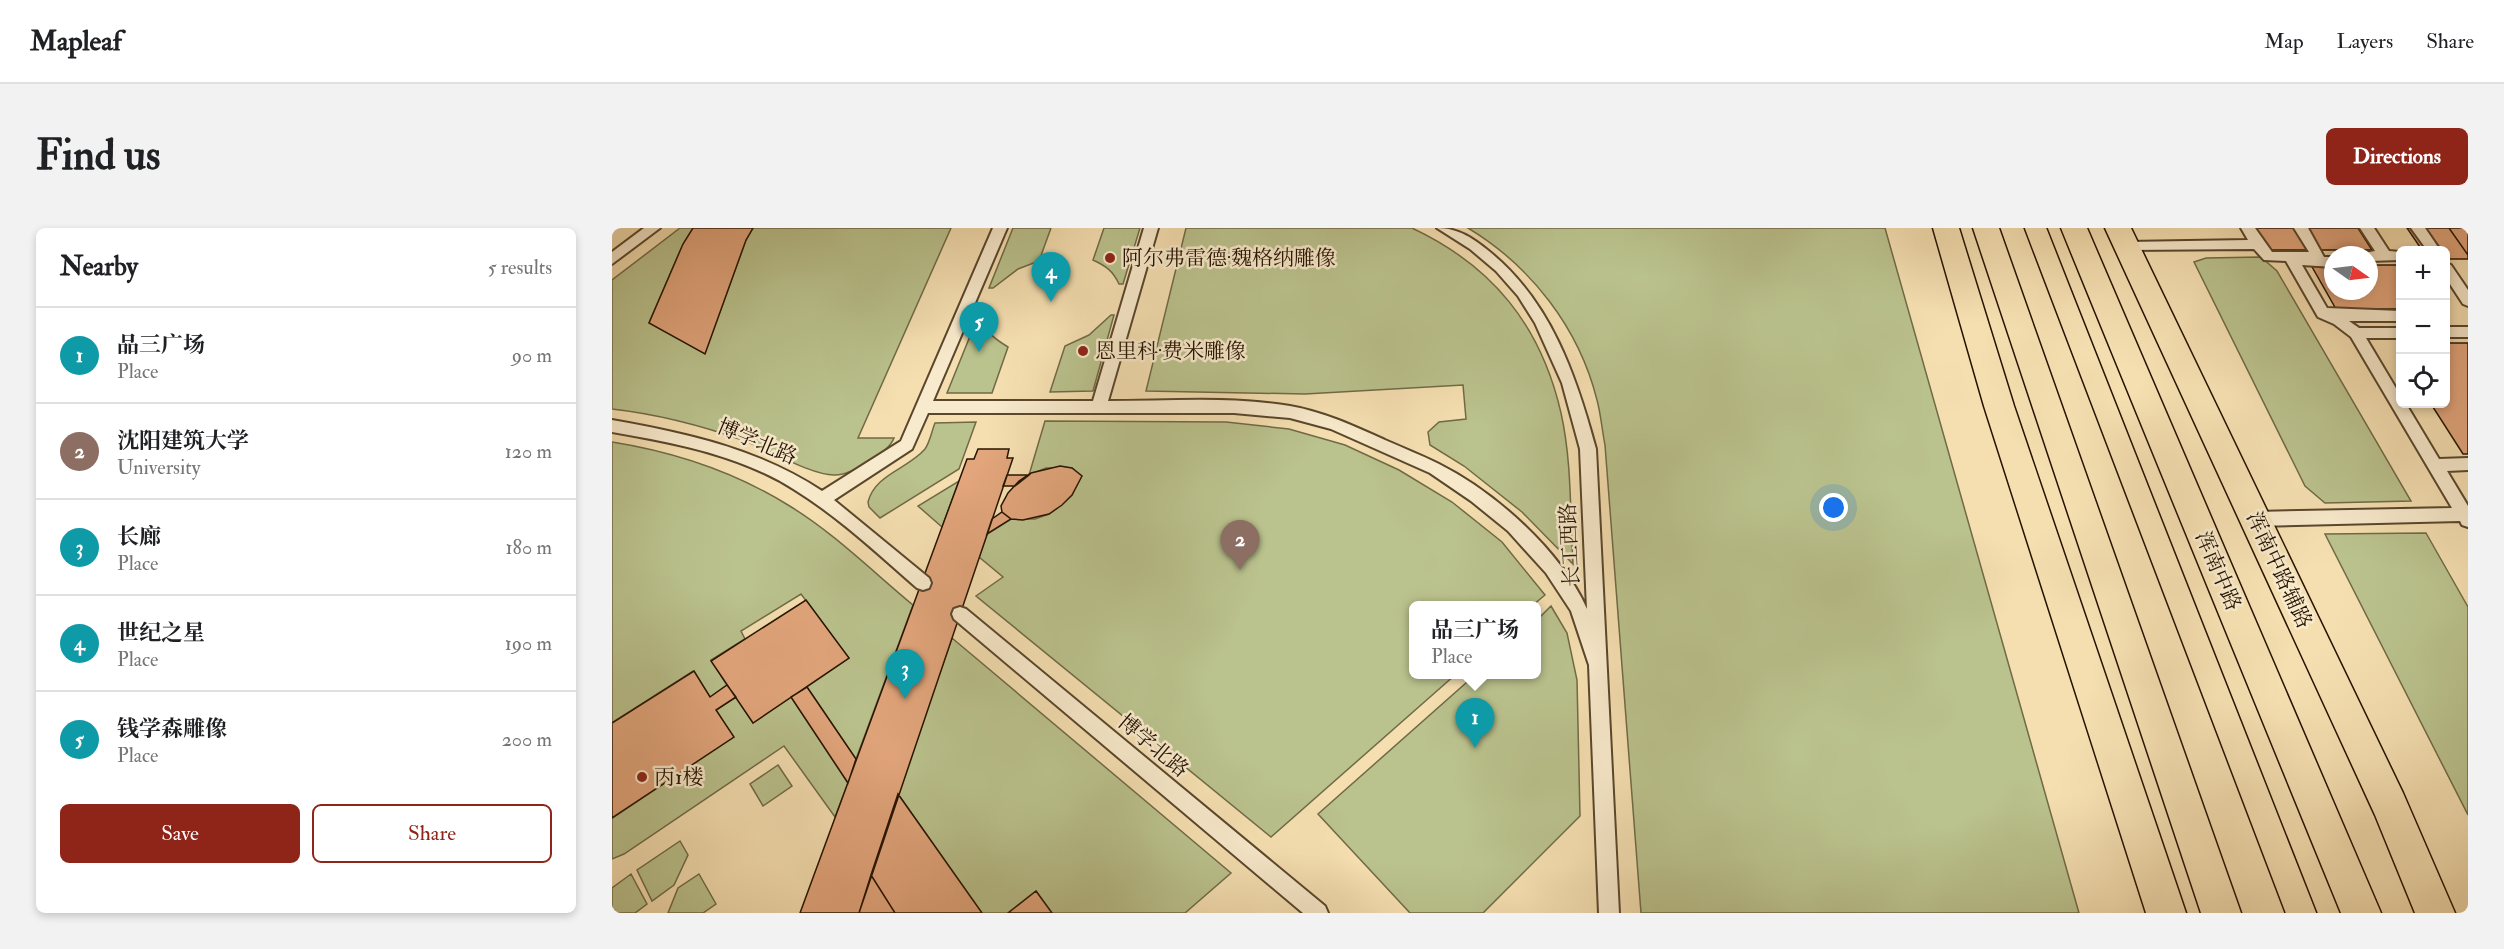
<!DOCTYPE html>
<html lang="en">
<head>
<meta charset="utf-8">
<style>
	body { margin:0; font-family:"IM FELL Double Pica","Noto Serif SC",serif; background:#f2f2f2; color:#202124 }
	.controls { position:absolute; right:18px; top:18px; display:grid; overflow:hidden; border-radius:9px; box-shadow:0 3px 9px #0003 }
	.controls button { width:54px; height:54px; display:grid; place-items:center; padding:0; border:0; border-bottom:2px solid #e0e0e0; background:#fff; color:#202124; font:30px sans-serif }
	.compass { position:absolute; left:1712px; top:18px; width:54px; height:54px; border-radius:50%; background:#fff; box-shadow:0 3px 9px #0003; rotate:104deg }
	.you { position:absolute; left:1222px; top:280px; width:21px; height:21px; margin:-15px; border:4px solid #fff; border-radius:50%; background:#1a73e8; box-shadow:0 0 0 9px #1a73e833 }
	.badge { display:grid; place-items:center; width:39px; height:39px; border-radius:50%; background:#8f2418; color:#fff; font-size:20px; font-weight:700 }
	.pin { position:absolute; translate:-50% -50px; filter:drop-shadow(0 2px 3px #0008) }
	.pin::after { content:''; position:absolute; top:32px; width:21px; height:18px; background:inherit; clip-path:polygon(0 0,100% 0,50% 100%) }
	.popup { position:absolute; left:797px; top:373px; width:132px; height:78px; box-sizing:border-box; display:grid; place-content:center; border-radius:9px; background:#fff; filter:drop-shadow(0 2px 4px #0005); font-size:20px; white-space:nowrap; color:#757577 }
	.popup b { font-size:22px; color:#202124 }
	.popup::after { content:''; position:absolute; left:50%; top:100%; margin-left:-12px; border:12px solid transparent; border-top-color:#fff }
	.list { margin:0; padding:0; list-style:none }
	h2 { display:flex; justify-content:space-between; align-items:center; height:78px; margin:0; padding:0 24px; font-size:26px }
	h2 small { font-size:20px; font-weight:400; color:#757577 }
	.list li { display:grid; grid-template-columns:39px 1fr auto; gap:18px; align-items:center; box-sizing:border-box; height:96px; padding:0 24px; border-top:2px solid #e0e0e0 }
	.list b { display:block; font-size:22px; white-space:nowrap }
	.list p { margin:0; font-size:20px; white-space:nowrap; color:#757577 }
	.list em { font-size:20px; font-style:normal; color:#757577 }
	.actions { display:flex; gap:12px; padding:18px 24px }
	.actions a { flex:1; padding:14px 0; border:2px solid #8f2418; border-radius:9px; text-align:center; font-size:21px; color:#8f2418 }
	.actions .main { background:#8f2418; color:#fff }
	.icon { flex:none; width:33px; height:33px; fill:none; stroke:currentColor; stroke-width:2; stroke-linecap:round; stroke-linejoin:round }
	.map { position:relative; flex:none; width:1856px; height:685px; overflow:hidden; border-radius:9px }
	header { display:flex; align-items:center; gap:36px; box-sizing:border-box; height:84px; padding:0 30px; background:#fff; border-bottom:2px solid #e0e0e0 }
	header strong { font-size:28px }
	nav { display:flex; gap:33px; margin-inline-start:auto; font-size:21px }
	.intro { display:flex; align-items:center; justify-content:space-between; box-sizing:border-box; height:144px; padding:0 36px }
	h1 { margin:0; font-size:42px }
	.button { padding:15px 27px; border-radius:9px; background:#8f2418; color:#fff; font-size:21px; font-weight:700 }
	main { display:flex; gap:36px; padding:0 36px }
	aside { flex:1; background:#fff; border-radius:9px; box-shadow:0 3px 9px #0003 }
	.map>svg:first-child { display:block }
</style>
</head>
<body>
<header>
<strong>Mapleaf</strong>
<nav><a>Map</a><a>Layers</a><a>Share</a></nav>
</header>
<div class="intro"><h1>Find us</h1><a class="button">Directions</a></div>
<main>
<aside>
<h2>Nearby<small>5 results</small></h2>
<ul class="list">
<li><span class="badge" style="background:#0f9aa8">1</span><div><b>品三广场</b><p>Place</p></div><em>90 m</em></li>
<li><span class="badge" style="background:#8d6e63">2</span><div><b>沈阳建筑大学</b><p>University</p></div><em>120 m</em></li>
<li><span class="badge" style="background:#0f9aa8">3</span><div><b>长廊</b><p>Place</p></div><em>180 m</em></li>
<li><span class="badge" style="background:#0f9aa8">4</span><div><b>世纪之星</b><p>Place</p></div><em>190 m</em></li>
<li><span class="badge" style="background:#0f9aa8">5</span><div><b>钱学森雕像</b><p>Place</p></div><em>200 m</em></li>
</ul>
<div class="actions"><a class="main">Save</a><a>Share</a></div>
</aside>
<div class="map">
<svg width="1856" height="685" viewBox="0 0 1856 685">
	<rect width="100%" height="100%" fill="#f5dfb1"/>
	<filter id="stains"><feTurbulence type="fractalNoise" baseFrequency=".00333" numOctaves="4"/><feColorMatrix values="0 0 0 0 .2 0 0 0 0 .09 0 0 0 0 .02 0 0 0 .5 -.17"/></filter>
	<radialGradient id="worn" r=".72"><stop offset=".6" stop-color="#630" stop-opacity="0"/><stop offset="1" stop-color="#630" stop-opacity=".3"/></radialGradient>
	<path fill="#bac28d" stroke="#706a46" stroke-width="1.5" d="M68 0H81L71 16 37 95 93 125 134 12 141 0H339L246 210H282C277 224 238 248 222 247 199 247 157 222 133 213 91 198 44 186 0 181V52Z
		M401 0H439L427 33 406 41 381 60H377Z
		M492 0H528L511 56H507C501 43 494 38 481 32Z
		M574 0H800C881 38 929 98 949 185 960 234 958 286 961 336L910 284 852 238 818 217 816 204 827 194 854 191 851 157 693 166 534 163Z
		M856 0H1273L1467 685H1029L993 217C990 202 989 187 985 172 967 100 919 38 856 0Z
		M1649 29 1665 43 1799 273 1713 275 1693 258 1582 34 1594 30Z
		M499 87H502L481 163 438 164 453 118 477 107Z
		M371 90C374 105 383 111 396 119L380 165H335L365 91Z
		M433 193 614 194 677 201 733 217 787 242 840 274 890 314 933 367 921 377 802 378V446L843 447 659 609 364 368 391 349 367 329 375 306 399 291H423L437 286 460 267 469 248 460 240H434L417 247Z
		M364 194 347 241 268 290 257 279 256 274C263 246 296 241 313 221 318 214 320 202 323 195Z
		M0 214C63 224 121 243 176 277 221 304 261 344 301 377L244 531 195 459 237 430 189 366 129 403 133 411 99 432 115 457 98 469 81 443 0 495Z
		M347 253 330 299 306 278Z
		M1814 305 1856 379V587L1713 306Z
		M939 378 955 405 965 452 968 588 871 685H798L706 586 863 447 924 446 925 392Z
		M340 410 619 645 573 685H440L424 663 396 685H370L286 566Z
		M124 469 141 495 179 469 236 555 223 589 172 518 12 626 0 631V590L121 509 104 482Z
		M166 537 180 558 151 578 138 556Z
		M68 613 76 627 62 657 40 673 25 642Z
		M19 646 35 676 23 685H0V660Z
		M87 646 104 676 91 685H56L66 660Z"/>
	<path fill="#e2a57c" stroke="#251300" stroke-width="1.5" d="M81 0H141L134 12 93 126 37 95 71 16Z
		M1642 0H1746L1760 22H1655Z
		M1795 0H1837L1856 27V31H1834V22H1810Z
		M1837 0H1856V27Z
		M1699 37H1721V63H1757V37H1786L1788 41V81H1724Z
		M1834 115H1856V226H1851L1819 176H1834Z
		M366 221H397L395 230H401L247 685H188L355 231H362Z
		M448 238 460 240 470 248 460 267 450 277 437 286 411 292 399 291 390 284 389 278 396 265 407 253 419 245Z
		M395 247H417L403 258H391Z
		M390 284 399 291 375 306 380 291Z
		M194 372 237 430 141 495 99 433Z
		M82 443 98 469 115 457 124 469 104 482 122 509 0 590V495Z
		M195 459 244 531 236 555 179 469Z
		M286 566 370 685H283L259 647Z
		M259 647 283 685H247Z
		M424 663 440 685H396Z"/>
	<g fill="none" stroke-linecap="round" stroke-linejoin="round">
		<defs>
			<path id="service" d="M32 0H48L0 36V24Z
				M381 0H395L321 173H481L532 0H546L496 173C556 173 619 168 678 178 712 184 742 198 773 212 791 220 809 227 827 236 883 264 949 323 975 381L968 221 950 155 923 95 906 68 884 43 858 21 825 0C847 0 862 11 878 24 939 74 964 147 984 221L1007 685H987L977 437 959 383 934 345 896 303 859 273 818 245 719 201 678 190 622 185H316L300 221 222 272 317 350 319 355 317 360 311 362 305 360C266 326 228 290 183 262 128 227 63 215 0 204V192C74 205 147 221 210 263L289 213Z
				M1629 0H1643L1660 24H1697L1682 0H1696L1712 29H1721V39L1690 37 1715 80 1788 83V93H1737L1747 100H1788V110H1754L1788 167V176H1794L1827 231 1856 230V242L1835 243 1856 278V299L1850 297 1848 293 1643 298 1637 296 1635 291 1637 286 1643 284 1840 280 1739 109 1722 96 1706 89 1674 33 1652 32 1642 21 1515 22 1508 18 1515 14 1636 12Z
				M1748 0H1762L1777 23 1788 24V32L1757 33V27H1751L1752 25 1763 23Z
				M1799 0H1813L1828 22H1815Z
				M1834 35 1839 37 1856 62V78L1851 76 1834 50Z
				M1834 99H1856V109H1834Z
				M348 379 354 381 713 678 716 685H691L342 391 340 386 342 381Z"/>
			<path id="primary" d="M1321 0H1347L1402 178 1574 685H1534L1372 178Z
				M1493 0H1519L1791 565 1843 685H1803L1763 587Z"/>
			<path id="trunk" d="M1361 0H1387L1629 685H1589Z
				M1449 0H1475L1769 685H1729Z"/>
		</defs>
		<use href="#service" stroke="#59462c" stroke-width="4"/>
		<use href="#primary" stroke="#251300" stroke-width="3"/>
		<use href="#trunk" stroke="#251300" stroke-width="3"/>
		<use href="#service" fill="#f8eacc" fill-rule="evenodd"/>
		<use href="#primary" fill="#f5dfb1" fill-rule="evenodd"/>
		<use href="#trunk" fill="#f5dfb1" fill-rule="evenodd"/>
		<path stroke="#251300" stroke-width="1.5" d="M1412 0 1673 685
			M1435 0 1705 685"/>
	</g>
	<g fill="#8f2418" stroke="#f8eacc" stroke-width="2">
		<circle cx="498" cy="30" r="6"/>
		<circle cx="471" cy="123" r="6"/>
		<circle cx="30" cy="549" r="6"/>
	</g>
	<g text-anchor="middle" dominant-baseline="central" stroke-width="5" stroke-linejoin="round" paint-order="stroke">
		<g font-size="21" fill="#251300" stroke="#f8eacc" text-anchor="start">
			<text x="510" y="30">阿尔弗雷德·魏格纳雕像</text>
			<text x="483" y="123">恩里科·费米雕像</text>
			<text x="42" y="549">丙1楼</text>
		</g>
		<g font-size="21" fill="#251300" stroke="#f8eacc">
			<text transform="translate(145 214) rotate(23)">博学北路</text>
			<text transform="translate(958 317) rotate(-93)">长工西路</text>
			<text transform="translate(1667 342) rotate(65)">浑南中路辅路</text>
			<text transform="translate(1606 343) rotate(67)">浑南中路</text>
			<text transform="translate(541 518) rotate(40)">博学北路</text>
		</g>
	</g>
	<rect width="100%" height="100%" filter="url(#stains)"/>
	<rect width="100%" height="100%" fill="url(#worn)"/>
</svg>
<div class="controls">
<button>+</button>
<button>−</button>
<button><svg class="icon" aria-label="locate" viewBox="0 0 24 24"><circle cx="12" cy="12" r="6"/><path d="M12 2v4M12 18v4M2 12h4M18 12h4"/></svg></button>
</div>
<svg class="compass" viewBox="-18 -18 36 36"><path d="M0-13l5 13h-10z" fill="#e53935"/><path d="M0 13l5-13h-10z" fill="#757577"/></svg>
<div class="you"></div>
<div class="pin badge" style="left:863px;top:520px;background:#0f9aa8">1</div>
<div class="popup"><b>品三广场</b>Place</div>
<div class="pin badge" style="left:628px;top:342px;background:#8d6e63">2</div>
<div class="pin badge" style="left:293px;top:471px;background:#0f9aa8">3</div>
<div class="pin badge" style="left:439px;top:74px;background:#0f9aa8">4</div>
<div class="pin badge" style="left:367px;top:124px;background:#0f9aa8">5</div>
</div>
</main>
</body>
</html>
